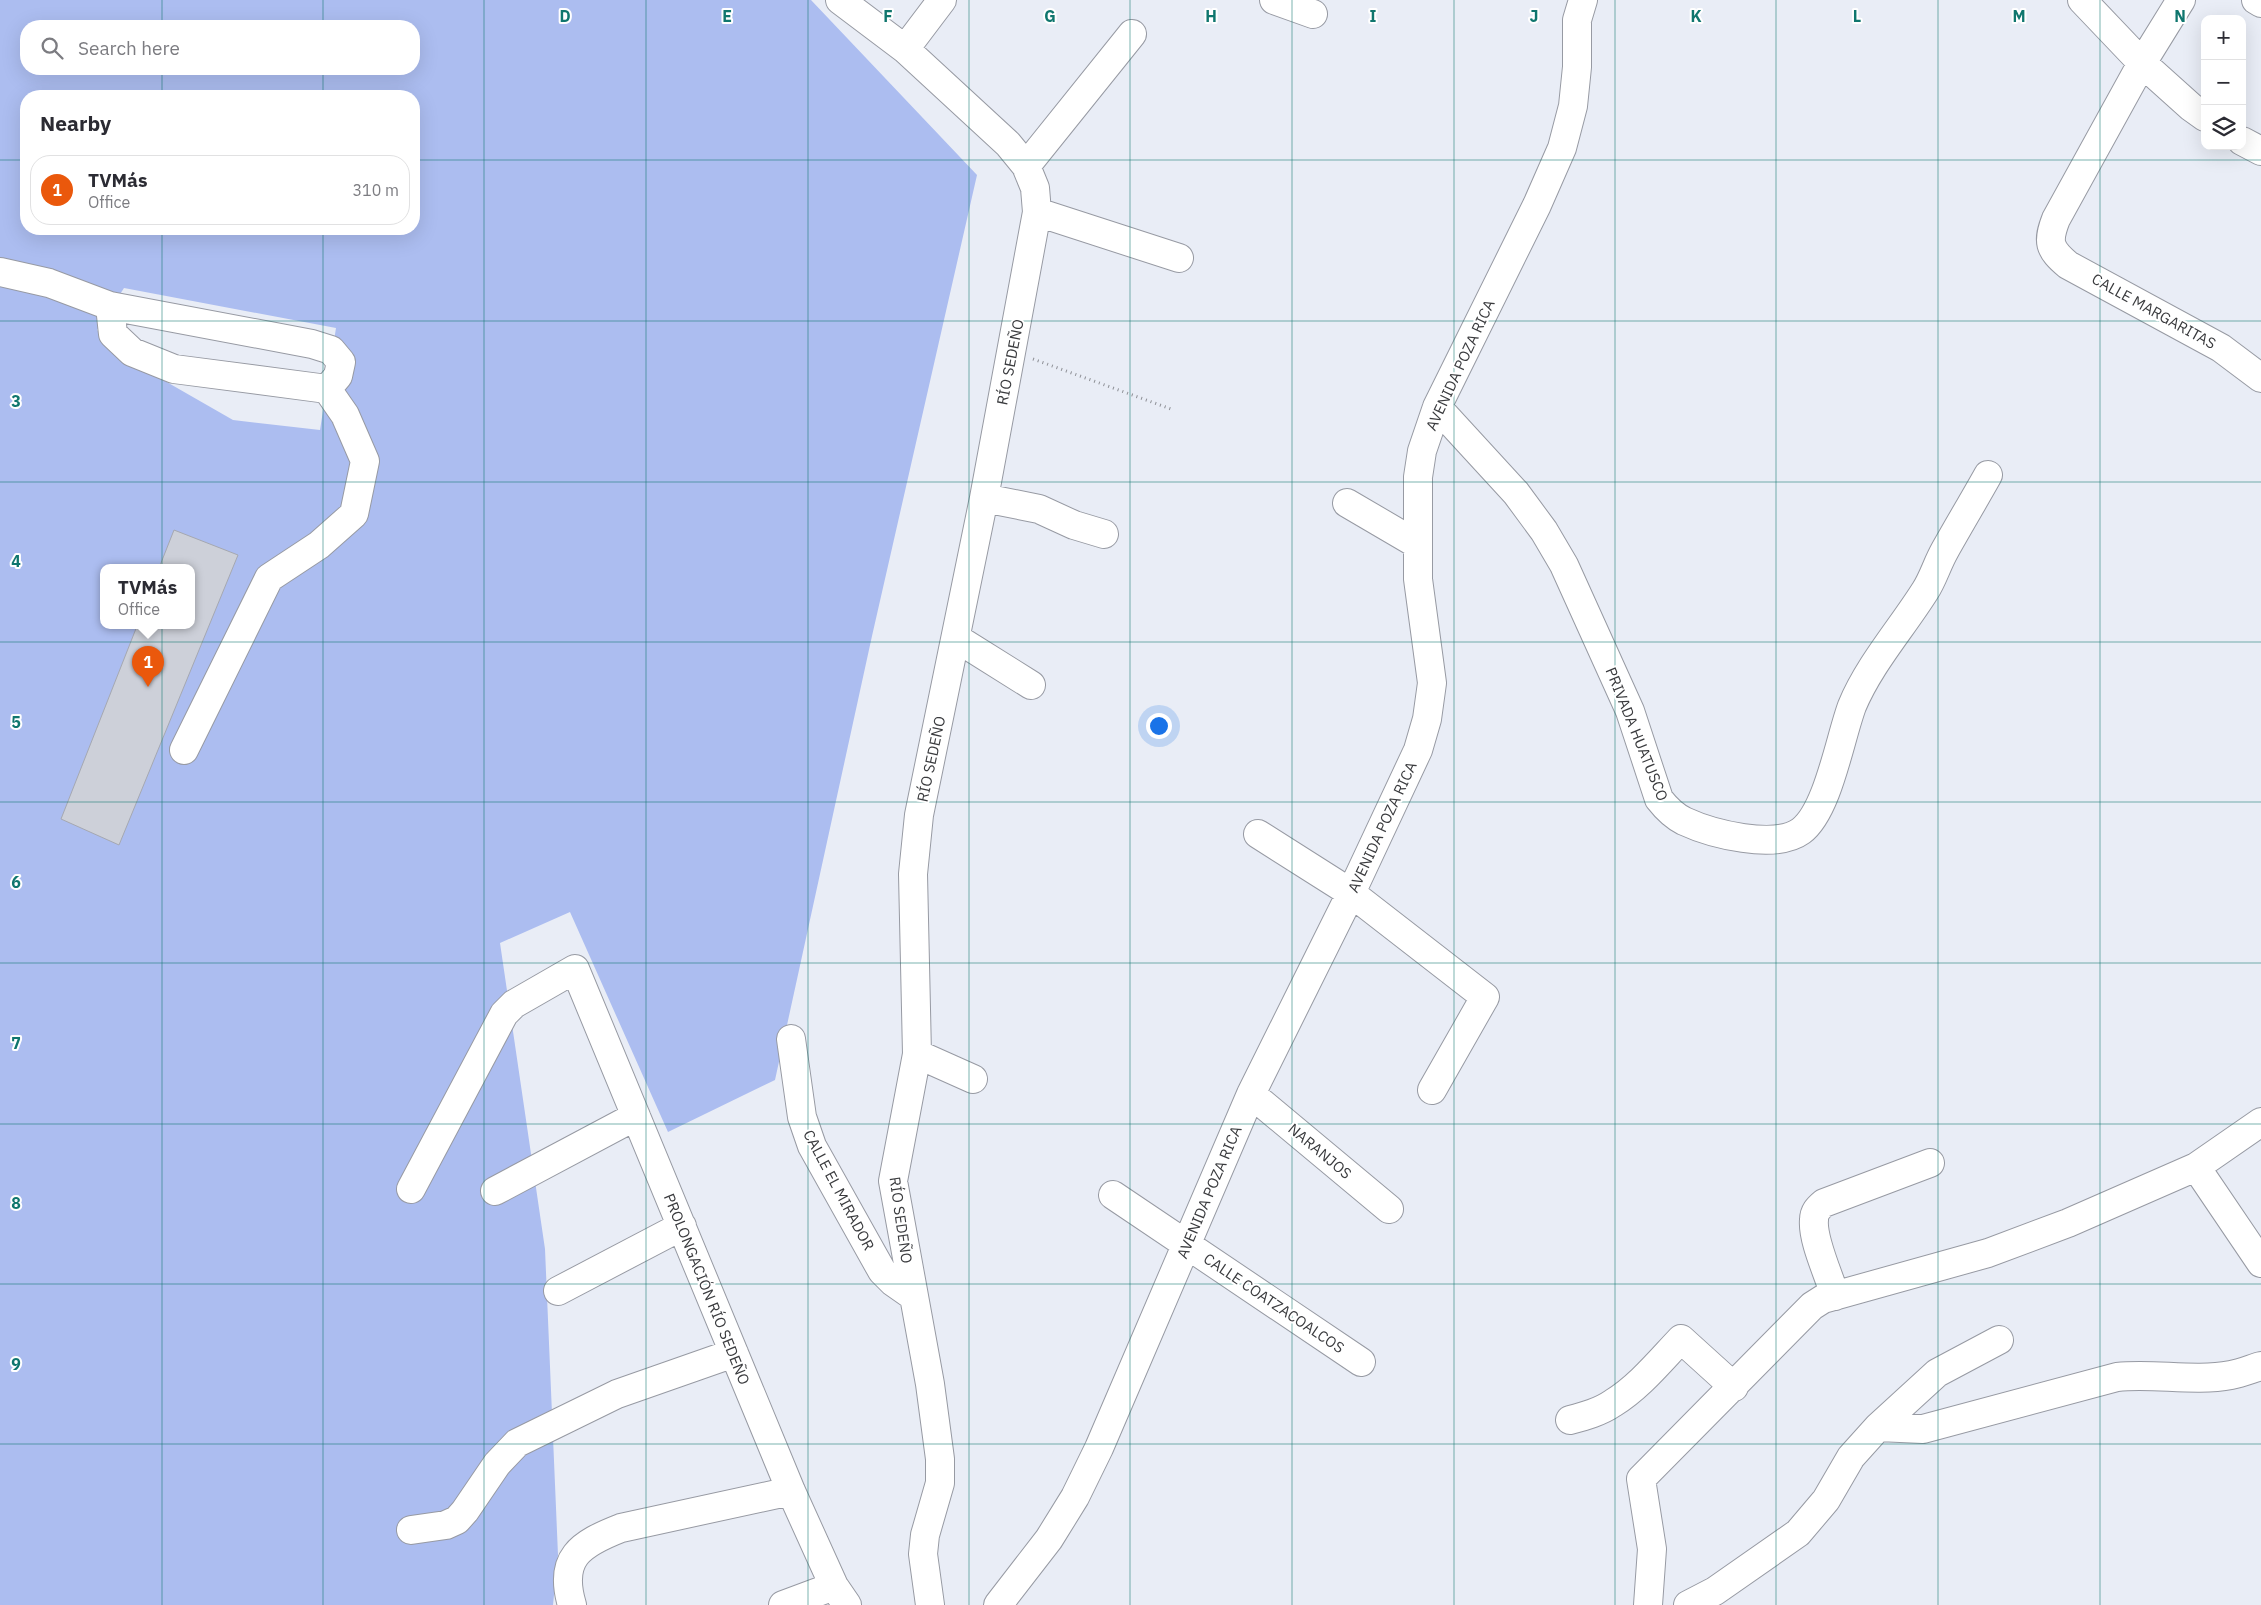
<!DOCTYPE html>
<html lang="en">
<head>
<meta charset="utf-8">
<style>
	body { margin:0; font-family:"IBM Plex Sans",sans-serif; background:#f2f2f3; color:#2b2b33 }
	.controls { position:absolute; right:15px; top:15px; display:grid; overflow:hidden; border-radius:10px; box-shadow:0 5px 20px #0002 }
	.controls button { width:45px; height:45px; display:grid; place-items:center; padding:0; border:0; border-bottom:1px solid #e1e1e2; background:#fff; color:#2b2b33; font:25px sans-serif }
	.you { position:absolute; left:1158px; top:725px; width:18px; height:18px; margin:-12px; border:4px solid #fff; border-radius:50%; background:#1a73e8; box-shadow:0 0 0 8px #1a73e833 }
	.badge { display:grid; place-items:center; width:32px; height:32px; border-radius:50%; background:#ea580c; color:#fff; font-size:16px; font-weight:700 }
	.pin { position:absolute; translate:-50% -41px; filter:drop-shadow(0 1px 2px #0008) }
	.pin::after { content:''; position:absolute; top:26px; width:18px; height:15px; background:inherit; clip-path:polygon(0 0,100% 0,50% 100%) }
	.popup { position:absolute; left:100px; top:564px; width:95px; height:65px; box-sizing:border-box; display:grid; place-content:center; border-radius:10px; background:#fff; filter:drop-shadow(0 1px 4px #0005); font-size:16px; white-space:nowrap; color:#7c7c81 }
	.popup b { font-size:19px; color:#2b2b33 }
	.popup::after { content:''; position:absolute; left:50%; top:100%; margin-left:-10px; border:10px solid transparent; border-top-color:#fff }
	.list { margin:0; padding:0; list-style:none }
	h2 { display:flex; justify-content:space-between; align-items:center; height:65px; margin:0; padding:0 20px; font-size:21px }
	h2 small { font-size:16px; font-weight:400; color:#7c7c81 }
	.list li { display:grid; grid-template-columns:32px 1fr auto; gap:15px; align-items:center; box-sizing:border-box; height:70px; margin:0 10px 10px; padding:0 10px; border:1px solid #e1e1e2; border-radius:20px }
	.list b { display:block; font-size:19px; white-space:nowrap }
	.list p { margin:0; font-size:16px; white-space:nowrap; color:#7c7c81 }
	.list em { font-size:16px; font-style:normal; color:#7c7c81 }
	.icon { flex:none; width:28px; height:28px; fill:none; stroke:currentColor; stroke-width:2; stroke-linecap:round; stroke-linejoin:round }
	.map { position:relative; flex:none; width:2261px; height:1605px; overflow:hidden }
	.search { position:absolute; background:#fff; box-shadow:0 5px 20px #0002; left:20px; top:20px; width:400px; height:55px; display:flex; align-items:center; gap:12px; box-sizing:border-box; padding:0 18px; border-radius:20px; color:#7c7c81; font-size:19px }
	.panel { position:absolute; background:#fff; box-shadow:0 5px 20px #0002; left:20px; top:90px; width:400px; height:145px; border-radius:20px }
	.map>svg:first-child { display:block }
</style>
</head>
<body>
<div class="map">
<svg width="2261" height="1605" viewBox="0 0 2261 1605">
	<rect width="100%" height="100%" fill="#e9edf6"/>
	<path fill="#acbdf0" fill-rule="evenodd" d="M0 0H811L977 175 872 636 775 1080 668 1132 570 912 500 943 545 1249 558 1555 553 1605H0ZM26 26H414V69H26ZM26 96H414V229H26ZM124 288 336 328 320 430 233 420 144 369 97 330ZM104 568H192V626H104Z"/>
	<path fill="#cdd0d9" stroke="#a5a8b1" d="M174 530 238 555 119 845 61 819 137 626H192V568H159Z"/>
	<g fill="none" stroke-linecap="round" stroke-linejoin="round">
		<defs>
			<path id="minor" d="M840 0 905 49 1008 144 1026 166 1035 188 1037 212 984 498 919 815 913 874 917 1054 893 1181 930 1384 940 1459V1483L925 1535 923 1554 930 1605
				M1274 0 1313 14
				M2082 0 2142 63 2191 107 2205 117
				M2181 0 2142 63 2056 219C2047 242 2049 249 2068 265L2221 348 2261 378
				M2256 0 2261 3
				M905 49 942 0
				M2242 141 2261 151
				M1026 166 1132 34
				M1037 212 1179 258
				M0 272 49 283 110 306 312 344 331 350 341 362 338 376 327 389 174 369 132 352 113 334 110 306
				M1437 407 1516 493 1544 531 1564 565 1630 711 1659 799C1666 808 1674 816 1684 821 1712 834 1775 850 1801 831 1828 811 1840 738 1852 706 1869 665 1901 629 1925 591 1933 579 1937 564 1945 550 1959 525 1974 500 1988 475
				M984 498 1039 509 1074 525 1104 534
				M1347 503 1417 544
				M956 638 1031 685
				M184 750 269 578 319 545 354 514 365 461 345 415 327 389
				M1258 834 1351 893 1485 997 1432 1090
				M791 1039 802 1117 812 1146 882 1271 893 1282 913 1296
				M917 1054 973 1079
				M1251 1094 1389 1209
				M2196 1167 2261 1263
				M411 1189 504 1014 514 1004 575 969 791 1491 834 1586 847 1605
				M495 1191 636 1116
				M1113 1195 1361 1362
				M558 1291 682 1226
				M1835 1296C1829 1275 1812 1240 1814 1220 1814 1212 1818 1208 1824 1203L1930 1163
				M1570 1420C1585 1416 1600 1412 1613 1403 1639 1387 1660 1361 1681 1339L1734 1387
				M1878 1427 1923 1429 2117 1377C2155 1373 2194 1382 2231 1375 2241 1373 2251 1369 2261 1366
				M411 1530 446 1525 457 1520 465 1511 497 1464 517 1443 617 1394 734 1353
				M572 1605C558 1558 580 1544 621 1528L791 1491
				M783 1605 834 1586
				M998 1605 1049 1539 1075 1497 1099 1448 1251 1094 1351 893 1418 750 1427 719 1432 683 1418 579V477L1422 451 1437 407 1537 205 1562 148 1573 106 1577 67V20L1583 0
				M1648 1605 1652 1549 1641 1479 1812 1306 1823 1299 1988 1253 2068 1223 2196 1167 2261 1122
				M1688 1605 1715 1591 1798 1533 1826 1500 1851 1457 1878 1427 1937 1373 1999 1340"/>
		</defs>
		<use href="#minor" stroke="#979aa3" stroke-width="30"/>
		<path stroke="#8e9096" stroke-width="3" stroke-dasharray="1 4" stroke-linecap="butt" d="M1033 359 1171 409"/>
		<use href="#minor" stroke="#fff" stroke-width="28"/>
	</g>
	<path fill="none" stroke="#0f766e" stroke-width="1" stroke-opacity="0.55" d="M162 0V26M323 0V26M484 0V1605M646 0V1605M808 0V1605M969 0V1605M1130 0V1605M1292 0V1605M1454 0V1605M1615 0V1605M1776 0V1605M1938 0V1605M2100 0V1605M162 69V96M323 69V96M0 160H26M414 160H2261M162 229V1605M323 229V1605M0 321H2261M0 482H2261M0 642H2261M0 802H2261M0 963H2261M0 1124H2261M0 1284H2261M0 1444H2261"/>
	<g text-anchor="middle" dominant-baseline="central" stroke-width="4" stroke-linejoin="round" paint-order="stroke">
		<g font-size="15" fill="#3a3b3e" stroke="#fff">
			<text transform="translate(2154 311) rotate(29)">CALLE MARGARITAS</text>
			<text transform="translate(1010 362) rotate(-79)">RÍO SEDEÑO</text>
			<text transform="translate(1460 365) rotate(-65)">AVENIDA POZA RICA</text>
			<text transform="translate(1637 734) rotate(68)">PRIVADA HUATUSCO</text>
			<text transform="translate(931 759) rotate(-78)">RÍO SEDEÑO</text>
			<text transform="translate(1382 827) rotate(-65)">AVENIDA POZA RICA</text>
			<text transform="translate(1320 1151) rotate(40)">NARANJOS</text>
			<text transform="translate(839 1190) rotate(62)">CALLE EL MIRADOR</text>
			<text transform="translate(1209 1192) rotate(-67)">AVENIDA POZA RICA</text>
			<text transform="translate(901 1220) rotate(82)">RÍO SEDEÑO</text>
			<text transform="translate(707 1289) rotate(68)">PROLONGACIÓN RÍO SEDEÑO</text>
			<text transform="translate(1274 1303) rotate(34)">CALLE COATZACOALCOS</text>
		</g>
	</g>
	<g font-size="16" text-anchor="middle" font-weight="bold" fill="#0f766e" stroke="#fff" stroke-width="4" stroke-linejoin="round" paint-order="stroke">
		<text x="565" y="22">D</text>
		<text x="727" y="22">E</text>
		<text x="888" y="22">F</text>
		<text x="1050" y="22">G</text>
		<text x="1211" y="22">H</text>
		<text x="1373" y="22">I</text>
		<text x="1534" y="22">J</text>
		<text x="1696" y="22">K</text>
		<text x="1857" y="22">L</text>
		<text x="2019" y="22">M</text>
		<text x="2180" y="22">N</text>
		<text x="16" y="407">3</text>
		<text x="16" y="567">4</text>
		<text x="16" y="728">5</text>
		<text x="16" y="888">6</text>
		<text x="16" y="1049">7</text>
		<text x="16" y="1209">8</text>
		<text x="16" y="1370">9</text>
	</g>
</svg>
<div class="controls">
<button>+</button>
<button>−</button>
<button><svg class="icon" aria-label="layers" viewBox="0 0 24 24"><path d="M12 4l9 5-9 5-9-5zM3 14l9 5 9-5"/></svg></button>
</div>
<div class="you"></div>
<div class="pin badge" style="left:148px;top:687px">1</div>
<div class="popup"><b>TVMás</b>Office</div>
<div class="search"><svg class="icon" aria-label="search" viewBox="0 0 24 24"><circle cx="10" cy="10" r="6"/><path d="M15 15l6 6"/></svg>Search here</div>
<section class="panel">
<h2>Nearby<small></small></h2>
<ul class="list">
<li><span class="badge">1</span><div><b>TVMás</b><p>Office</p></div><em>310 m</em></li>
</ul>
</section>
</div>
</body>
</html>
